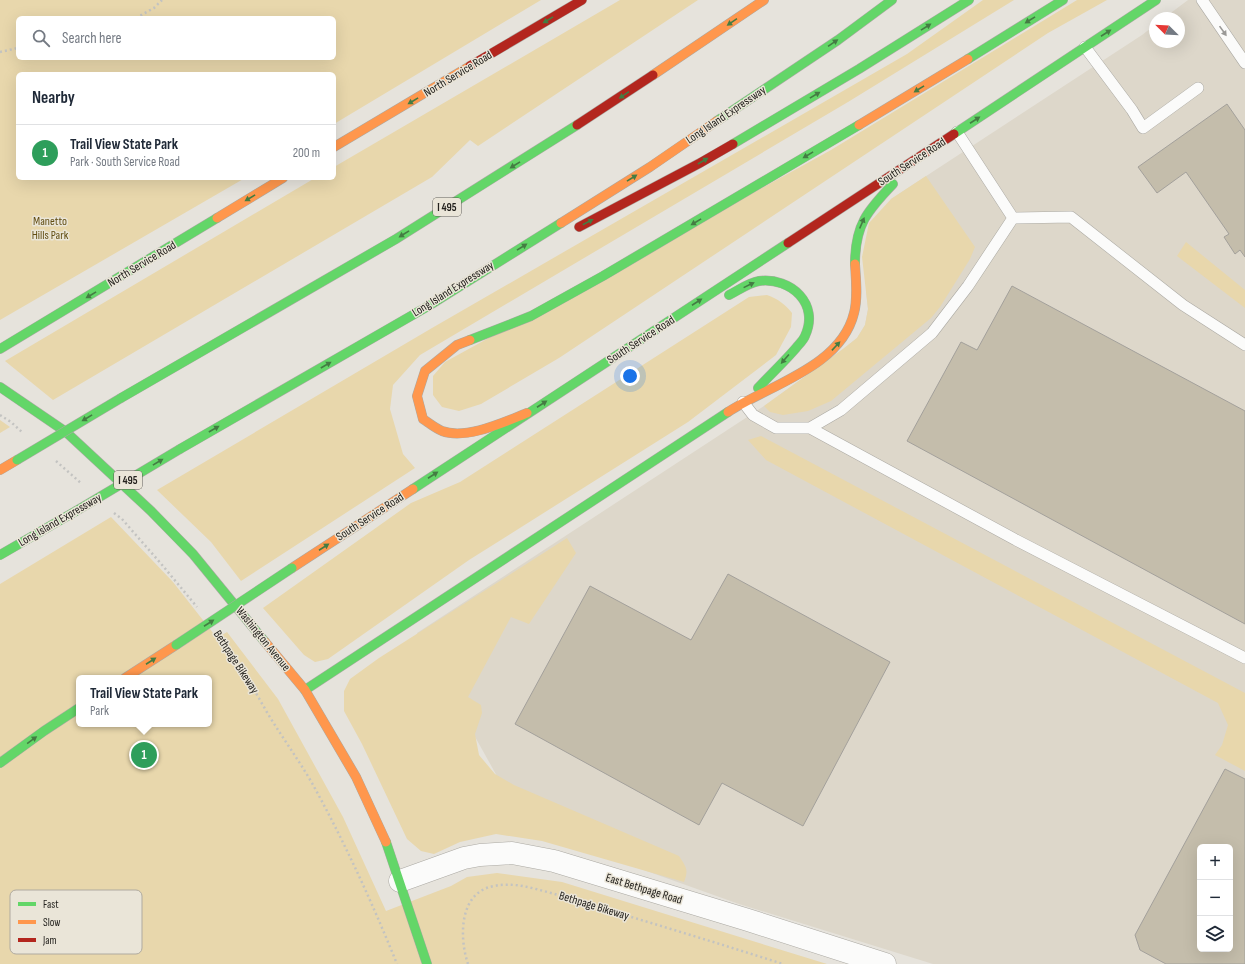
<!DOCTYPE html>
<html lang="en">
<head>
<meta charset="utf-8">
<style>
	body { margin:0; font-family:"Sofia Sans Condensed",sans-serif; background:#f2f2f3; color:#1f2937 }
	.controls { position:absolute; right:12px; bottom:12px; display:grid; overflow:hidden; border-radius:6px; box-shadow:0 4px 16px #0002 }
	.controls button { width:36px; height:36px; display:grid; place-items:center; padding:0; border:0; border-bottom:1px solid #e0e1e3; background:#fff; color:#1f2937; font:20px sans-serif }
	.compass { position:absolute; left:1149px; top:12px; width:36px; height:36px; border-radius:50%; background:#fff; box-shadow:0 4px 16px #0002; rotate:294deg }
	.you { position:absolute; left:630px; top:376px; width:14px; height:14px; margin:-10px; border:3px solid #fff; border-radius:50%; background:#1a73e8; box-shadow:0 0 0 6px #1a73e833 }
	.badge { display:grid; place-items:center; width:26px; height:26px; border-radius:50%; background:#2563eb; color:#fff; font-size:13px; font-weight:700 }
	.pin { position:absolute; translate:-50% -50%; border:2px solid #fff; box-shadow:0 1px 4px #0006 }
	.popup { position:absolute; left:76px; top:675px; width:136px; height:52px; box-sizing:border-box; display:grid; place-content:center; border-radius:6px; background:#fff; filter:drop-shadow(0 1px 3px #0005); font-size:13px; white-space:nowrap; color:#747a83 }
	.popup b { font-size:15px; color:#1f2937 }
	.popup::after { content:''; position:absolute; left:50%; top:100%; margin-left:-8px; border:8px solid transparent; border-top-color:#fff }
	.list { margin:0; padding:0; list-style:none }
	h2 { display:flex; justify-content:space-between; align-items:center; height:52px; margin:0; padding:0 16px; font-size:17px }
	h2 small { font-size:13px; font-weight:400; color:#747a83 }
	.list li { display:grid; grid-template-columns:26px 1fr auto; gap:12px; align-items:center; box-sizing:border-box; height:56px; padding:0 16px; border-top:1px solid #e0e1e3 }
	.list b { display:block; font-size:15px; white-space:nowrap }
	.list p { margin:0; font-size:13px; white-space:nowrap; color:#747a83 }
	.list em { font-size:13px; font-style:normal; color:#747a83 }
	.icon { flex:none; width:22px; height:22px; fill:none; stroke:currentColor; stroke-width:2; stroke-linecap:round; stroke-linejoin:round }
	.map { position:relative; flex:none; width:1245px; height:964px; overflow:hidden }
	.search { position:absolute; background:#fff; box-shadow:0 4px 16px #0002; left:16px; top:16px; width:320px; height:44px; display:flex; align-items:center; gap:10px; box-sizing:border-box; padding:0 14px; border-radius:6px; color:#747a83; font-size:15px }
	.panel { position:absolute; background:#fff; box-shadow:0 4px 16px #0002; left:16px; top:72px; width:320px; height:108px; border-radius:6px }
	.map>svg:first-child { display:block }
</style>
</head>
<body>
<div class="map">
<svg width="1245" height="964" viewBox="0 0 1245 964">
	<rect width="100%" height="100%" fill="#e6e3dc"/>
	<path fill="#ddd7ca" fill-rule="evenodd" d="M1188 0H1245V964H933L739 904 526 828 417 633 764 406 843 349 857 338 865 325 868 309 866 292 891 199 1142 35 1155 25V42H1179V18H1164ZM1200 847H1230V949H1200Z"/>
	<path fill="#e8d7ac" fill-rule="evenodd" d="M0 0H541L334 124V74H18V178H245L0 320ZM18 18H334V58H18Z
		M620 0H698L478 146 470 140 432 177 53 400 5 361 315 178H334V167Z
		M983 0H1014L848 102 420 355 393 385 390 409 403 454 415 468 241 581 211 542 157 490 432 328 907 54Z
		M1077 0H1107L1048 33 559 358 481 404 459 411 442 407 433 395V376L445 362 831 150Z
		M926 176 975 247 970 259 940 307 931 318 831 401 808 411 783 415 770 412 764 406 843 349 857 338 865 325 868 309 862 257 869 223 891 199Z
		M1186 242 1245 290V308L1177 256Z
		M767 295C778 299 785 304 792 313L791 327 776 355 688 422 469 560 328 659 315 662 304 655 263 608 411 503 460 482 749 297Z
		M0 420 10 427 0 433Z
		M761 436 1245 693V771L1215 755 1222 745 1228 725 1218 703 766 460 748 440Z
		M111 517 173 582 217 638 227 632 278 699 343 817 386 911 451 886 467 877 497 873 562 882 827 964H0V584ZM79 678H209V724H79Z
		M567 538 576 553 529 624 511 617 468 697 481 705 482 713 475 734 479 755 495 774 514 785 679 856C686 867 689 869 684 882L542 841 496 834 460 842 434 854 421 851 407 839 362 744 344 711V691L350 679 379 658Z"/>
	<path fill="#c4bdab" stroke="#a3a09b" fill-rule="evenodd" d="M1227 104 1245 130V257L1240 250 1235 254 1224 237 1229 234 1186 172 1157 193 1138 167Z
		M1012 286 1245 411V624L907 441 961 342 977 350Z
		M728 574 890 662 803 826 722 783 699 825 515 724 590 586 691 640Z
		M1225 769 1245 779V964H1166L1140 950 1135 935ZM1200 847H1230V949H1200Z"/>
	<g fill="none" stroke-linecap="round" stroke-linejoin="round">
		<defs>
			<path id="lane" d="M1202 0 1245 63
				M1085 47 1132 110 1143 128 1198 88
				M1013 218 1071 217 1183 305 1245 345
				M743 402 753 415 776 428H810L841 410 932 333 968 286 1013 218 957 132
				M810 428 1016 540 1245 658"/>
			<path id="street" d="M400 881 464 858 480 855 512 853 554 861 748 920 885 964"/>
			<path id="fast" d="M968 59 1063 0
				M717 121 838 40 892 0
				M954 134 1156 0
				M733 144 859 69 969 0
				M855 264C855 225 867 211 893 184
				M729 295C739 290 748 283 759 281 791 277 820 304 805 336 803 341 799 344 796 348 784 362 770 375 758 388
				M470 340 531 316 603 276 859 125
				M0 349 217 218
				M0 387 66 432 151 511 193 554 265 642
				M121 398 396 239 577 125
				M180 449 430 305 561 223
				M413 489 788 243
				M0 555 76 511
				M305 690 728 412
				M0 763 44 731 79 708
				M386 842 427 964"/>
			<path id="slow" d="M653 75 764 0
				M859 125 968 59
				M334 147 470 66
				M217 218 283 178
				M561 223 650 167 717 121
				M470 340 457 345 425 371 417 396 423 419C429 423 435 428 442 431 466 440 504 422 527 413
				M728 412C769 385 841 367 854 313 858 298 856 280 855 264
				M0 470 17 460
				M292 568 413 489
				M265 642 305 690 356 777 386 842
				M125 678 176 645"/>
			<path id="jam" d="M470 66 582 0
				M577 125 653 75
				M579 227 700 163 733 144
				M788 243 954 134"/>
		</defs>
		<use href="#lane" stroke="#aba9a3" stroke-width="12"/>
		<use href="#street" stroke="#aba9a3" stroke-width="23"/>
		<use href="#fast" stroke="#aba9a3" stroke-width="10"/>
		<use href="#slow" stroke="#aba9a3" stroke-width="10"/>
		<use href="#jam" stroke="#aba9a3" stroke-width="10"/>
		<path stroke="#c3c3c1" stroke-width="2.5" stroke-dasharray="2 3" stroke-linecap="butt" d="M136 18 154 8 162 0
			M0 52 18 48
			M0 415 11 422 23 433
			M56 461 82 484
			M114 513 122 519 163 566 197 607
			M223 638C239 663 253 688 268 714 282 737 298 759 312 783 344 841 372 902 397 964
			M468 964C459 937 459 892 494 886 514 882 532 888 551 893 572 899 594 905 615 912 671 929 727 946 783 964"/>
		<use href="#lane" stroke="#fbfbfa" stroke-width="11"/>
		<use href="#street" stroke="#fbfbfa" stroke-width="22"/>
		<use href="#fast" stroke="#63d668" stroke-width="9"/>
		<use href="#slow" stroke="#ff974d" stroke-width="9"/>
		<use href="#jam" stroke="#b3261e" stroke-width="9"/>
		<defs>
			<path id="fast-bridge" d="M17 460 121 398
				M76 511 180 449
				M176 645 292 568"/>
		</defs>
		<use href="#fast-bridge" stroke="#aba9a3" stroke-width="10" stroke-linecap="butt"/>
		<use href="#fast-bridge" stroke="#63d668" stroke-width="9"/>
	</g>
	<defs><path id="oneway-solid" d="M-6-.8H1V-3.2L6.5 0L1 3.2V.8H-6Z"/></defs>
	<g fill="#447c43">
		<use href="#oneway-solid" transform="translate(548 20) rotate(149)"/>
		<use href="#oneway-solid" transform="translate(1030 20) rotate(148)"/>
		<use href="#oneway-solid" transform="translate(732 22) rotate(146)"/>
		<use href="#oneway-solid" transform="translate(926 27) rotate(-32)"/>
		<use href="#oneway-solid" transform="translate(1106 33) rotate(-33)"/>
		<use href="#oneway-solid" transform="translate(833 43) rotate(-34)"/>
		<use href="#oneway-solid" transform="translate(919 89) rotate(148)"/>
		<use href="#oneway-solid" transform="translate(624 95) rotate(146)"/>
		<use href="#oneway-solid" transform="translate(815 95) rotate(-31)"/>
		<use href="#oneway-solid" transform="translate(413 101) rotate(149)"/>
		<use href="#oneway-solid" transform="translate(975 120) rotate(-33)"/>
		<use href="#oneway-solid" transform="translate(808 155) rotate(149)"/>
		<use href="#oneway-solid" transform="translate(703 161) rotate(-30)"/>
		<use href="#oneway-solid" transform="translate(515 165) rotate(148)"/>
		<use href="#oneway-solid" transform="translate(632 178) rotate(-32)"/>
		<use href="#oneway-solid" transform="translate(250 198) rotate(149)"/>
		<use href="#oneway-solid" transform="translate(588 222) rotate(-28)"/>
		<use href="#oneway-solid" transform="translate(696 222) rotate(149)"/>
		<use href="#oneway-solid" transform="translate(862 223) rotate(-67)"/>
		<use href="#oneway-solid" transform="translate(404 234) rotate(148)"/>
		<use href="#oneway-solid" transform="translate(522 247) rotate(-32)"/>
		<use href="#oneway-solid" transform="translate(749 285) rotate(-26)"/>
		<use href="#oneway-solid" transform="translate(91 295) rotate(149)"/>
		<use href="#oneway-solid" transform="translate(697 302) rotate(-33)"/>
		<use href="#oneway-solid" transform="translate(836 346) rotate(-47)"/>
		<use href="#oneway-solid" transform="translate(785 359) rotate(131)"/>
		<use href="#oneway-solid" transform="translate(326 365) rotate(-30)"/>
		<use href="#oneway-solid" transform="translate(542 404) rotate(-33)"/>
		<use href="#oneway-solid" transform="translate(87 418) rotate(149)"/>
		<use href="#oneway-solid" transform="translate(214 429) rotate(-30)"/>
		<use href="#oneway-solid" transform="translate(158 462) rotate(-31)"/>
		<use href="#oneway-solid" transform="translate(433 475) rotate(-33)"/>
		<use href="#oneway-solid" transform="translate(324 547) rotate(-33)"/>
		<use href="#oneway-solid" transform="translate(209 623) rotate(-33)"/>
		<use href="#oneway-solid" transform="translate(151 661) rotate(-33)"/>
		<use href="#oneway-solid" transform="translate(32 740) rotate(-36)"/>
	</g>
	<use fill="#9a9997" href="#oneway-solid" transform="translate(1223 31) rotate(55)"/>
	<g text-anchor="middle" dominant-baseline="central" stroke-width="3" stroke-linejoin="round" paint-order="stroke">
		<g fill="#eae5d8" stroke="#5f5c56" stroke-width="1">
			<rect x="433" y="198" width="28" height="18" rx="3"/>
			<rect x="114" y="471" width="28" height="18" rx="3"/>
		</g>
		<g font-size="11" font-weight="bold" fill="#24221e">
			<text x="447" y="207">I 495</text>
			<text x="128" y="480">I 495</text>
		</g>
		<g font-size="12" fill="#24221e" stroke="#eae5d8">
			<text transform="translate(458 74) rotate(-31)">North Service Road</text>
			<text transform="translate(726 115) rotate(-34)">Long Island Expressway</text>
			<text transform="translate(912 162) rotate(-33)">South Service Road</text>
			<text transform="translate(142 264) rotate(-31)">North Service Road</text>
			<text transform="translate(453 289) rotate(-32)">Long Island Expressway</text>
			<text transform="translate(641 340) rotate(-33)">South Service Road</text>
			<text transform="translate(370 517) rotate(-33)">South Service Road</text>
			<text transform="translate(60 520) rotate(-30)">Long Island Expressway</text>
			<text transform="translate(263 639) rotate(51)">Washington Avenue</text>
			<text transform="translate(236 662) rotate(57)">Bethpage Bikeway</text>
			<text transform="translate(644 889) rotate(17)">East Bethpage Road</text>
			<text transform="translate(594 906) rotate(17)">Bethpage Bikeway</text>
		</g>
		<g font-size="12" fill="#624d12" stroke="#eae5d8">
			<text x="50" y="221">Manetto<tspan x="50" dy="14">Hills Park</tspan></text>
		</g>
	</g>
	<rect x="10" y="890" width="132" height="64" rx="6" fill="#eae5d8" stroke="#afaaa0" stroke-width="1"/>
	<rect x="18" y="902" width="18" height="4" fill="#63d668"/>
	<rect x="18" y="920" width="18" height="4" fill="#ff974d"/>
	<rect x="18" y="938" width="18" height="4" fill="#b3261e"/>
	<g font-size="11" fill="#24221e">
		<text x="43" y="908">Fast</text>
		<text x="43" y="926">Slow</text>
		<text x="43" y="944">Jam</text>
	</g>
</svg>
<div class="controls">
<button>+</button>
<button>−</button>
<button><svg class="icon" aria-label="layers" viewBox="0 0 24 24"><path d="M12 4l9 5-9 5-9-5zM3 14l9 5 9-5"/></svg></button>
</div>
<svg class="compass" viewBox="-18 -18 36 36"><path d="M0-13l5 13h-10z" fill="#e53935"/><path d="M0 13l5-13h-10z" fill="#747a83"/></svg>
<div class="you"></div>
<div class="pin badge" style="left:144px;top:755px;background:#2e9e5b">1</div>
<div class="popup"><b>Trail View State Park</b>Park</div>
<div class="search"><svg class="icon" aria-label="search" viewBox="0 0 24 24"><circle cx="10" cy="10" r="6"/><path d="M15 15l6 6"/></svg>Search here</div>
<section class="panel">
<h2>Nearby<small></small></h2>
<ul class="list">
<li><span class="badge" style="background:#2e9e5b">1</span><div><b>Trail View State Park</b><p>Park · South Service Road</p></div><em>200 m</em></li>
</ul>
</section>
</div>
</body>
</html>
